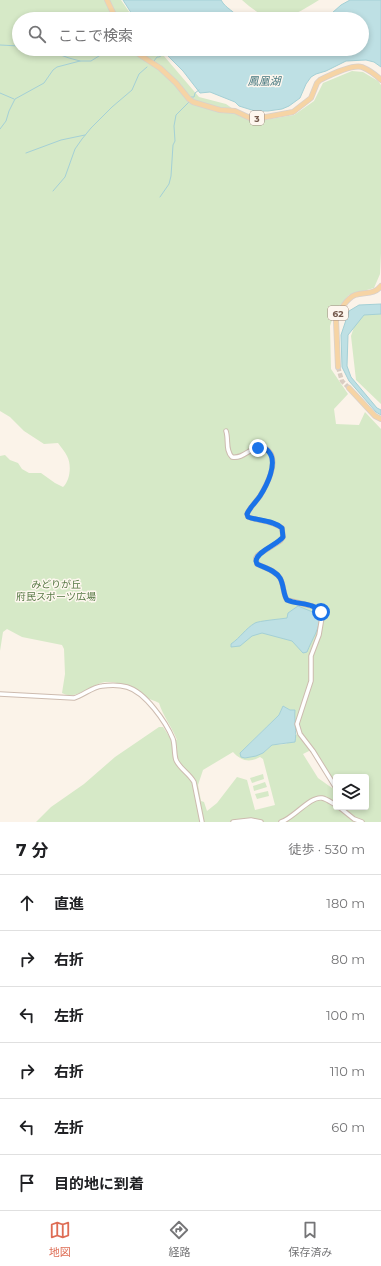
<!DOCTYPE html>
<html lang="ja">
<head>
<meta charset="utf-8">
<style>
	body { margin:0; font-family:Montserrat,"Noto Sans JP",sans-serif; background:#f2f2f2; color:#202124 }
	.controls { position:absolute; right:12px; bottom:12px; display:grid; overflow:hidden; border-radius:4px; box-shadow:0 2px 6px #0003 }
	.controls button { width:36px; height:36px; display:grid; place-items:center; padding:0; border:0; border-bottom:1px solid #e0e0e0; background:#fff; color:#202124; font:20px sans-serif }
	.stop { position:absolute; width:12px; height:12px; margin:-9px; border:3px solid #1a73e8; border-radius:50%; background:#fff }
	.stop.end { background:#1a73e8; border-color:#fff; box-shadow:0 1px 4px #0008 }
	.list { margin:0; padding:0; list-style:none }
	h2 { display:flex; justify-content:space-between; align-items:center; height:52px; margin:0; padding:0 16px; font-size:17px }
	h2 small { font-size:13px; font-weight:400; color:#757577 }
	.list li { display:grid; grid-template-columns:26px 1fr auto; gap:12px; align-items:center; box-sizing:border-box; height:56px; padding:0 16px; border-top:1px solid #e0e0e0 }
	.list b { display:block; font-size:15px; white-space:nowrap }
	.list em { font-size:13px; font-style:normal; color:#757577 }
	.icon { flex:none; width:22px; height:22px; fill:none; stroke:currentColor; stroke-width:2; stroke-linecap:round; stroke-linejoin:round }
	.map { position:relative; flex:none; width:381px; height:822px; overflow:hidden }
	.search { position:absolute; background:#fff; box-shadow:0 2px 6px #0003; left:12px; right:12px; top:12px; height:44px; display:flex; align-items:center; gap:10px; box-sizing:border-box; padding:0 14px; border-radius:22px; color:#757577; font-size:15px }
	.sheet { height:388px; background:#fff }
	nav { display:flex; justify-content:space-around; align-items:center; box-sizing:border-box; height:56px; border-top:1px solid #e0e0e0; background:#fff; font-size:11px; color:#757577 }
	nav a { display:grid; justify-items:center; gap:2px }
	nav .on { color:#de6d55 }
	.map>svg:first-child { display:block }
</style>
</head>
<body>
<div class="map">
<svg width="381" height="822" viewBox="0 0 381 822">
	<rect width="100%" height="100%" fill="#fbf3e9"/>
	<path fill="#d6e9c7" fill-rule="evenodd" d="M0 0H121L134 19H19V49H158L199 97 226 104 252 122 294 115 314 101 323 83 352 71 363 72 378 81 381 85V253L380 274 374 288 349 295 335 311 330 326 331 369 348 394 334 409 336 424 359 425 365 412 381 429V822H36L51 807 84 784 115 757 159 727H163L169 736 177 740C172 727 163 716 159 703 154 700 150 700 145 697 132 688 122 681 105 682 91 684 77 701 62 693L65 674 64 649 62 645 22 637 7 629 3 632 0 651V456L5 455 10 460 18 463 22 469 29 473H41L55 483 63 487C70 481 72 465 67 456 65 452 61 447 58 443L44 444 24 431 10 417 0 411ZM283 706 290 710 294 720 297 734 286 744 272 745 263 753 245 758 240 753 279 715ZM311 750 333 787 332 788 318 778 303 754ZM233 752C241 761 250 763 260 757L263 759 275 805 255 810 247 780 237 777 217 803 207 811 204 802 201 801 198 785 203 770ZM336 777H366V807H336Z
		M242 0H319C286 20 274 29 242 0Z
		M367 313H381V404L356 380 351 336 357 318Z
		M263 774 264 779 252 783 250 778Z
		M265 782 267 787 254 791 253 786Z
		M268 791 269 796 257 799 255 794Z"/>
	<path fill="#bee0e4" stroke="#a4d0d6" d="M123 0H221C226 9 235 11 239 19H135Z
		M350 0H381V67L374 62 366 60 346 61 326 71 316 74 311 77 306 84 300 98 289 106 282 109 268 111H255L239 106 235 102 210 92 200 93 183 71 161 49H362V19H314L318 16 332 13 341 5Z
		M381 304V314L364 315 348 335 347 366 351 377 377 408 381 410V415L376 412 349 381 342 367 341 335 349 311 359 305Z
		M298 606 320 615C320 629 312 639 307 652L303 653 292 641 262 633 252 636 240 646 231 647V644C241 637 245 629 255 623 258 621 281 619 287 618L288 613Z
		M283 706 290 710H295C294 721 297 732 295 742L272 745 263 753 256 756 245 758 241 757 240 753 279 715Z"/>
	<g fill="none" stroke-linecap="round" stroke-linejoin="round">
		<path stroke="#a4d0d6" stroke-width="1" d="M0 45 19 46
			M44 49 69 58 80 61
			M154 61 157 57H159L166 53
			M0 93 14 99
			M191 97H194L195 93 199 90
			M0 129 6 121 9 111 15 99 44 83 53 70 57 67 80 61H91L110 49
			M26 153 61 140 85 135
			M53 191 65 177 75 149 82 139 91 128 112 107 132 90 139 74 147 67
			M160 197 169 184 171 176 173 145 175 141 174 126 176 115 189 102"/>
		<path stroke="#dacdc2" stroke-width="4.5" stroke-dasharray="4.5 2" stroke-linecap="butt" d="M338 367 342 381 349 388"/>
		<defs>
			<path id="minor" d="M226 431C229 440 225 450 232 457 244 459 250 447 261 447 266 447 269 451 271 454 277 466 266 486 260 496 256 502 250 507 247 514L248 517C259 521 273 521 282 528L283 537 280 541 258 555 256 558 257 564C265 568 275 570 280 578 284 585 283 594 287 600L312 606 318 609 322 617 319 635 311 656V681L297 724 300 734 313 751 336 788
				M0 694 74 698C84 695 92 687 102 686 110 685 120 685 127 687 145 692 166 722 173 739 175 746 174 754 176 760 180 769 189 773 194 782L202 822
				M339 807 354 819 362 822
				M233 822 251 820 261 822
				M281 822C294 818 310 796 322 798 327 799 332 803 336 805"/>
			<path id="major" d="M107 0 116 19
				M133 49 140 55 160 68 176 83 189 99 193 102 220 110 235 111 250 118 255 119 293 112 311 98 317 83 320 80C330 75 352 64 362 67 369 70 376 75 381 80
				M338 367 336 320C339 311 347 298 355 295 365 292 374 295 381 286
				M349 388 375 416 381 419"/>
		</defs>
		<use href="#minor" stroke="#cdbbaf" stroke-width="5.5"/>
		<use href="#major" stroke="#d8d1cd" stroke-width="6"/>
		<use href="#minor" stroke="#fff" stroke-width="3.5"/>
		<use href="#major" stroke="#f6d4a5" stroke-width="4.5"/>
	</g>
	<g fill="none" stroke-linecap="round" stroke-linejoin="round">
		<path stroke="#1a73e8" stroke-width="5" d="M258 448C263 447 266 448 269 452 278 463 267 485 260 496 256 502 250 507 247 514L248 517C259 521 273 520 282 528L283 537C277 545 257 551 256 561L257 564C265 568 275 570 280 578 284 585 283 594 287 600 298 605 313 602 321 612"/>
	</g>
	<g text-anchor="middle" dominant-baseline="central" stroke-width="3" stroke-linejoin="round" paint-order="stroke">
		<g fill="#fef7ef" stroke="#9e897e" stroke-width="1">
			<rect x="250" y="111" width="14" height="14" rx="3"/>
			<rect x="328" y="306" width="20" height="14" rx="3"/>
		</g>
		<g font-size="9" font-weight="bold" fill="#755a4d">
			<text x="257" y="118">3</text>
			<text x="338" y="313">62</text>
		</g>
		<g font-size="10" fill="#577946" stroke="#fef7ef">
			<text x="56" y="584">みどりが丘<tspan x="56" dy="12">府民スポーツ広場</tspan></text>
		</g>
		<g font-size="11" font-style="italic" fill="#45787f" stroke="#fef7ef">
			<text x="264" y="81">鳳凰湖</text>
		</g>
	</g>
</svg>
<div class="controls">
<button><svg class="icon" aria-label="layers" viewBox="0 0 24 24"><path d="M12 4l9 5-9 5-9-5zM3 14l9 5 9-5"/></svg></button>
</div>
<div class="stop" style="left:321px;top:612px"></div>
<div class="stop end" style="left:258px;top:448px"></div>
<div class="search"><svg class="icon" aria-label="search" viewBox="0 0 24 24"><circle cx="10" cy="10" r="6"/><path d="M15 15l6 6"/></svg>ここで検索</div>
</div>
<section class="sheet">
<h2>7 分<small>徒歩 · 530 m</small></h2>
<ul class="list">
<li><svg class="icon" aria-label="ahead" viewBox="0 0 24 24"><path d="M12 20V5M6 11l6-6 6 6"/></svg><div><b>直進</b></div><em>180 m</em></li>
<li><svg class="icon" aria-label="right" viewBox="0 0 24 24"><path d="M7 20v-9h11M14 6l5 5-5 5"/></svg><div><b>右折</b></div><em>80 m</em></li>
<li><svg class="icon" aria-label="left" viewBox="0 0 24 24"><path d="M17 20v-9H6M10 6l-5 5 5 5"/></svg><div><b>左折</b></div><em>100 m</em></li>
<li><svg class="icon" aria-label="right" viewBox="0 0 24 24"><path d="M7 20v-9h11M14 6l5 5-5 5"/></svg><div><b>右折</b></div><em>110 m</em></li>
<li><svg class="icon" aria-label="left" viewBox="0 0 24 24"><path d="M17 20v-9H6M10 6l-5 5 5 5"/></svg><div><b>左折</b></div><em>60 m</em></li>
<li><svg class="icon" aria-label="arrive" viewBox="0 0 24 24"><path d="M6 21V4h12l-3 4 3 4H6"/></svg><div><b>目的地に到着</b></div></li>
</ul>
</section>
<nav>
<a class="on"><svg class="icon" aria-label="map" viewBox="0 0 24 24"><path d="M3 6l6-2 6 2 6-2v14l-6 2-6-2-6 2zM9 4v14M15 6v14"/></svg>地図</a>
<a><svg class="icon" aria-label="directions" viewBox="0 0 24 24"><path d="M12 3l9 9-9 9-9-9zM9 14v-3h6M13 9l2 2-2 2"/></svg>経路</a>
<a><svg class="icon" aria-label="saved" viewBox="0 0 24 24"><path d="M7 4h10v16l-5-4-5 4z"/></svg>保存済み</a>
</nav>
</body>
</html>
